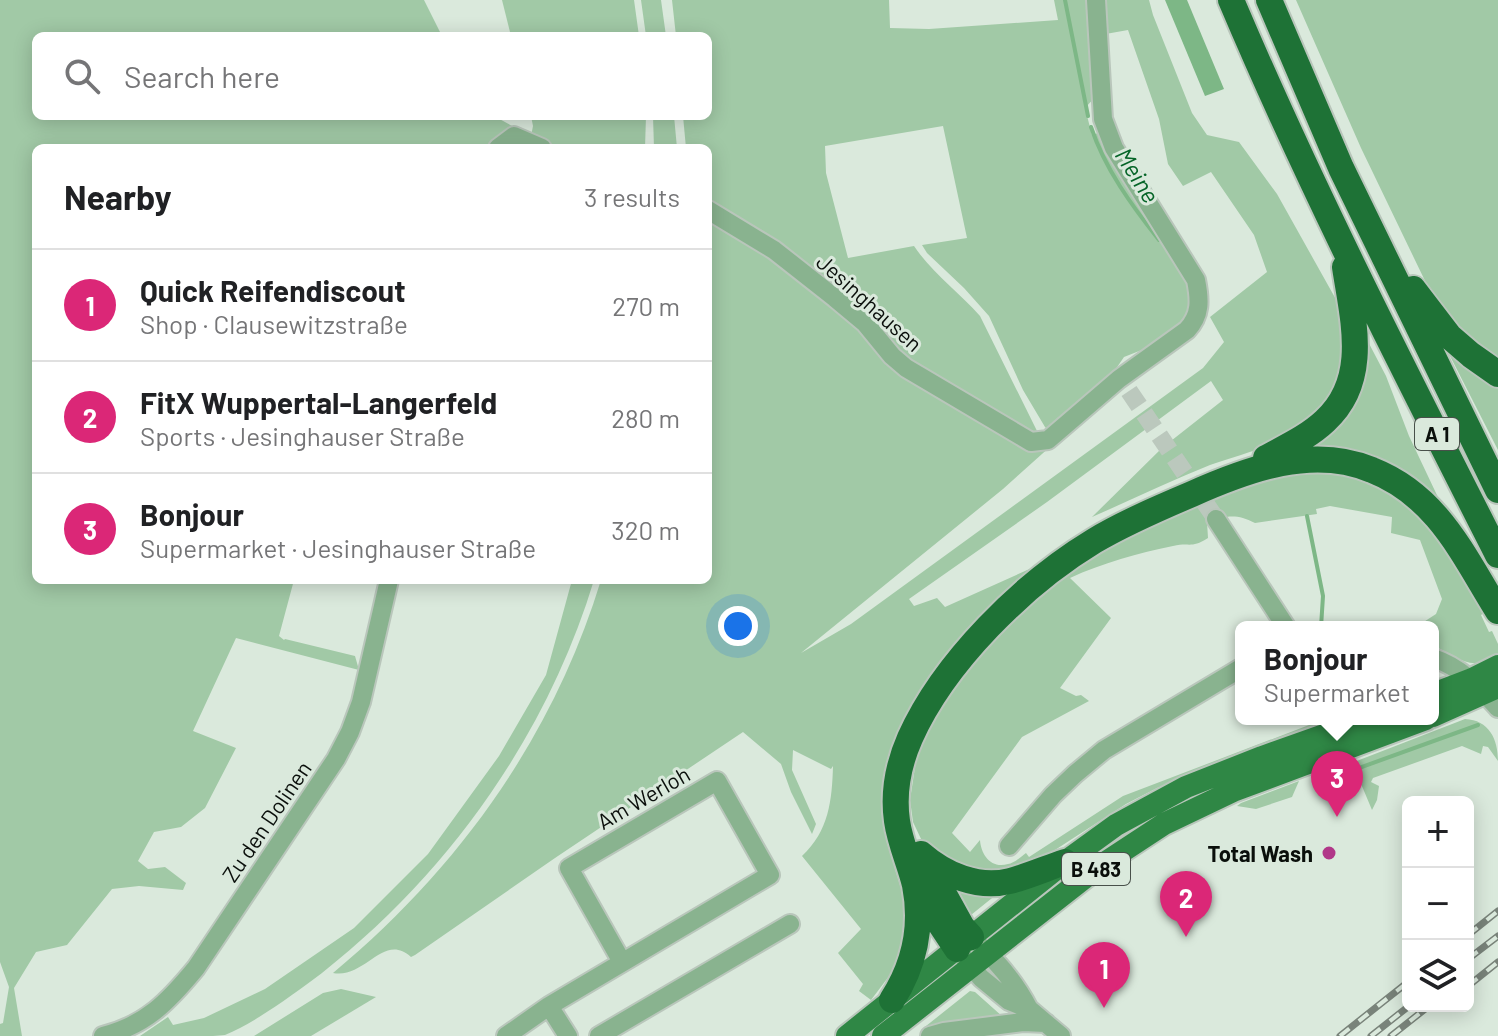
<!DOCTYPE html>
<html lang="en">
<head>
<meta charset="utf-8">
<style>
	body { margin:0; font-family:Barlow,sans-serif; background:#f6f6f6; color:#202124 }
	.controls { position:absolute; right:24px; bottom:24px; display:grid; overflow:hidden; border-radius:12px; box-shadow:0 4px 20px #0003 }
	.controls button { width:72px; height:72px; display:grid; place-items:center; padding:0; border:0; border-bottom:2px solid #e0e0e0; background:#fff; color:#202124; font:40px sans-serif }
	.you { position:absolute; left:738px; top:626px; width:28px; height:28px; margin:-20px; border:6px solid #fff; border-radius:50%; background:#1a73e8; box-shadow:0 0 0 12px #1a73e833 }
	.badge { display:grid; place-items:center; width:52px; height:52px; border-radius:50%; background:#db2777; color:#fff; font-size:26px; font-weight:700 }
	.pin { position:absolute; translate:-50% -66px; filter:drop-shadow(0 2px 4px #0008) }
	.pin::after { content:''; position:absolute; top:42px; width:28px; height:24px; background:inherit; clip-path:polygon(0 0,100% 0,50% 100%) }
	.popup { position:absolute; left:1235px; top:621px; width:204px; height:104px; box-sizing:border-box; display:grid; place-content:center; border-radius:12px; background:#fff; filter:drop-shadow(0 2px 6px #0005); font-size:26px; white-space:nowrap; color:#757577 }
	.popup b { font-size:30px; color:#202124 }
	.popup::after { content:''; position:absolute; left:50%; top:100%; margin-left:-16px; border:16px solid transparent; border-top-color:#fff }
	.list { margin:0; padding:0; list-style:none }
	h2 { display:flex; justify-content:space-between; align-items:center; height:104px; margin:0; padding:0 32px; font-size:34px }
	h2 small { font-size:26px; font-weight:400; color:#757577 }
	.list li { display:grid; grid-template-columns:52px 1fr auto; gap:24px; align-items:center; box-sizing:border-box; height:112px; padding:0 32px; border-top:2px solid #e0e0e0 }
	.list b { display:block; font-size:30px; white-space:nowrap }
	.list p { margin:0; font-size:26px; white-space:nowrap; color:#757577 }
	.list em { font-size:26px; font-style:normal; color:#757577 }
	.icon { flex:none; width:44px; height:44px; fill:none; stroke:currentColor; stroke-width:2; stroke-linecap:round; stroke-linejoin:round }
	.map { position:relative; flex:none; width:1498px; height:1036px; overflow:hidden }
	.search { position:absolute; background:#fff; box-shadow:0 4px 20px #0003; left:32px; top:32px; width:680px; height:88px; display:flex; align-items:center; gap:20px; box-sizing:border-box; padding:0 28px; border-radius:12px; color:#757577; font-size:30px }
	.panel { position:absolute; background:#fff; box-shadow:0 4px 20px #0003; left:32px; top:144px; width:680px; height:440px; border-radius:12px }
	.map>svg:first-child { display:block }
</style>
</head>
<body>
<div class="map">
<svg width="1498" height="1036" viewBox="0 0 1498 1036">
	<rect width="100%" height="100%" fill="#dae9dc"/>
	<path fill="#a1c9a6" d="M0 0H424L442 36H36V116H494L514 127 496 148H36V580H294L279 636 284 640 285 639 355 656 359 670 236 638 193 731 236 748 205 808 181 827 154 832 138 861 148 869 165 867 186 883 183 890 139 886 112 889 67 945 36 952 14 988 22 1036H0V1024L3 1023 9 987 0 962Z
		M502 0H634L639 36H511Z
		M641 0H661L666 36H646Z
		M672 0H889L890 28 929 29 1058 20 1054 0H1149L1153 15 1192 113 1207 135 1239 142 1277 194 1338 303C1358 369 1339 407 1279 440 1258 451 1232 457 1210 465 1170 481 1131 500 1092 517L1162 448 1223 400 1211 381 1047 502 909 599 914 606 937 598 945 607 1054 558 1003 601 934 671 903 726 890 755 883 784 881 810 887 843 911 921 909 941 901 968 896 967 871 1000 859 991 863 984 838 953 861 929 802 856C829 831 832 800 833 766L831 769 793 750 792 770 816 824 812 834 791 792 781 764 743 732 555 858 415 955 411 957C383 932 366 979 333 973 459 868 553 737 601 580H708V214L764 248 811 284 861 326 903 371 1032 448H1039L1061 437 1003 489 801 653 851 624 1203 368 1224 342 1210 317 1267 272 1254 235 1211 172 1183 186 1168 164 1159 119 1128 30 1100 35 1093 45 1097 95 1085 108 1092 135 1101 132 1143 207 1188 274 1192 289 1193 305 1186 322 1175 333 1162 342 1124 357 1111 376 1058 426 1050 432 1045 427 1023 390 989 316 964 288 927 253 922 245 967 238 943 126 825 146 826 173 848 258 914 246C932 273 959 292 980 316L1039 435 1034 436 1023 433 910 366 899 357 871 324 779 249 708 206V148H686L683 116H708V36H676Z
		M1296 0H1498V366L1450 323 1427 285 1361 148Z
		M531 116H646L645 148H551L531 136 533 126Z
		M653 116H674L677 148H654Z
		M1364 334 1386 376 1409 436 1444 510 1308 454Z
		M1452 352 1498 383V450L1449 354Z
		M1286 469 1348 471 1403 494 1457 560 1484 613 1481 615 1489 632 1492 631 1498 644V655C1493 657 1485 663 1479 663 1462 665 1448 651 1433 646V627H1416L1436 614 1442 599 1420 540 1391 533 1392 517 1330 506 1316 509 1317 514 1255 523C1236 513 1226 516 1207 522L1208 538C1191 549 1190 542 1173 546 1139 553 1102 563 1070 578L1111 618 1060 688 1076 696 1081 695 1089 701 1022 737 952 833 970 852 980 840C981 855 991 869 1008 864 1014 863 1021 857 1026 853L1029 857 1123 796 1309 725V719H1320V724L1314 730 1157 788 1126 804 1038 861 990 876 934 855 922 841 913 822 910 800 917 754 946 697 1002 626 1081 560 1163 516Z
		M572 580H594C547 735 449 873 322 973 295 993 255 1023 225 1035 218 1036 208 1036 201 1036 180 1036 160 1036 140 1036L168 1017 173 1025 204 1018 265 989 354 928 428 854 499 756 546 675Z
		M1465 719C1489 720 1498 739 1498 761L1488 747 1483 746 1481 754 1462 746 1373 778 1371 782 1379 786 1377 800 1372 810 1359 779 1323 791 1318 776Z
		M1299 781 1292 797 1256 809 1237 806 1241 803Z
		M946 882 1002 890 966 919Z
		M341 989 376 997 311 1036H254L323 993Z
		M970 991 975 992 1003 1017 921 1030Z"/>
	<path fill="#7db786" d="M1165 0H1187L1224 89 1205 96Z"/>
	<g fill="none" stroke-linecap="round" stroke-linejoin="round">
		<path stroke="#7db786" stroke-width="4" d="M1065 0 1088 116
			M1091 127C1105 169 1132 206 1159 240
			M1307 516 1323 596 1321 627
			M1316 719 1317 723
			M1323 781 1478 725"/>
		<path stroke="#bbc8bd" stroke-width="18" stroke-dasharray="18 9" stroke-linecap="butt" d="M1129 391 1216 519"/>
		<defs>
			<path id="minor" d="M498 148 514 136 542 148
				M708 210 774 250 835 298 865 323 892 356 906 368 1031 442 1048 440 1119 379 1187 330C1201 315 1200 300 1196 280L1114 148 1103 119 1096 0
				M1216 519 1286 627
				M1433 658C1461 667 1479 687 1498 708
				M1009 846 1053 795 1075 774 1104 750 1241 668
				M979 945C1000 964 1016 984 1029 1009
				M964 958 981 978 1009 1001 1029 1009 1061 1036
				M103 1036C146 1025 168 1002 196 968L336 759 350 732 361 702 389 580
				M506 1036 549 1006
				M568 1036 549 1006 770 875 717 781 569 868 622 962
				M599 1036 790 924
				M930 1036 944 1032 1023 1022 1046 1023"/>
			<path id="major" d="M1433 694 1472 679 1498 666
				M1433 716 1498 687
				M847 1036 1065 862 1116 825 1186 787 1262 757 1369 719
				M883 1036 1097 868 1164 824 1233 791 1426 719"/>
			<path id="highway" d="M1231 0C1311 189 1405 372 1498 555
				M1269 0 1341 168 1498 490
				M1413 289 1449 336 1471 355 1498 374
				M1266 458C1286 447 1308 437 1325 421 1370 380 1353 320 1345 267
				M921 854C945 875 978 889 1010 881 1029 876 1047 868 1065 862
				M925 860 962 927 971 937
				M917 889 957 949
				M892 1000C914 966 923 926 915 885 910 864 900 843 897 821 893 793 899 763 910 738 944 662 1023 584 1094 541 1124 523 1159 508 1192 494 1248 469 1313 445 1372 470 1438 496 1463 555 1498 611"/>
		</defs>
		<use href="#minor" stroke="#b9c6bb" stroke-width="22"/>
		<use href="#major" stroke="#b9c6bb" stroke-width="26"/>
		<use href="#highway" stroke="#b9c6bb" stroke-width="30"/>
		<use href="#minor" stroke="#89b38f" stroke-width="18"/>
		<use href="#major" stroke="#2f8745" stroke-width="22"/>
		<use href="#highway" stroke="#1e7236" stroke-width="26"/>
		<defs>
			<path id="rail" d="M1468 935 1498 911
				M1468 959 1498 936
				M1468 986 1498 962
				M1340 1036 1408 982
				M1371 1036 1409 1006
				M1391 1036 1429 1006"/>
		</defs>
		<use href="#rail" stroke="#79837a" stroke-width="7"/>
		<use href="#rail" stroke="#dae9dc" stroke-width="4" stroke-dasharray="12" stroke-linecap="butt"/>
	</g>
	<circle fill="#b13789" stroke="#dae9dc" stroke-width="3" cx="1329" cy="853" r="8"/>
	<g text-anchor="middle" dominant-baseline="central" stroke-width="6" stroke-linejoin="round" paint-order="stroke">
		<g fill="#dae9dc" stroke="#48504a" stroke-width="2">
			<rect x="1415" y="418" width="44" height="32" rx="6"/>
			<rect x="1062" y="853" width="68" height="32" rx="6"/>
		</g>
		<g font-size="20" font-weight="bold" fill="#0a0f0b">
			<text x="1437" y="434">A 1</text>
			<text x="1096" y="869">B 483</text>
		</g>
		<g font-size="22" fill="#0a0f0b" stroke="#dae9dc">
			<text transform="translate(870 302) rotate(42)">Jesinghausen</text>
			<text transform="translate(643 797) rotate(-30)">Am Werloh</text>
			<text transform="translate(266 821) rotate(-56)">Zu den Dolinen</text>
		</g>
		<g font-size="22" font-weight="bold" fill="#0a0f0b" stroke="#dae9dc" text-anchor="end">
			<text x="1313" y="853">Total Wash</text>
		</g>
		<g font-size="24" font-style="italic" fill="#066528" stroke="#dae9dc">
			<text transform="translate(1138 175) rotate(58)">Meine</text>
		</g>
	</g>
</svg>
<div class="controls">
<button>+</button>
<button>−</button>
<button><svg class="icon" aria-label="layers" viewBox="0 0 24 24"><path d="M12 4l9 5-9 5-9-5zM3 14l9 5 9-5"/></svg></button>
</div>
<div class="you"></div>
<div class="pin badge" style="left:1104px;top:1008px">1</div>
<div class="pin badge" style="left:1186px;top:937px">2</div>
<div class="pin badge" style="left:1337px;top:817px">3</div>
<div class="popup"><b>Bonjour</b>Supermarket</div>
<div class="search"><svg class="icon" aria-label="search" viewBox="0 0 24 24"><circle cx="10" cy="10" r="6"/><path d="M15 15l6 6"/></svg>Search here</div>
<section class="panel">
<h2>Nearby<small>3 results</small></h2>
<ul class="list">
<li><span class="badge">1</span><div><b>Quick Reifendiscout</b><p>Shop · Clausewitzstraße</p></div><em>270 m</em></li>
<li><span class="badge">2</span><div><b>FitX Wuppertal-Langerfeld</b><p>Sports · Jesinghauser Straße</p></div><em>280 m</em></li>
<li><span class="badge">3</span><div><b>Bonjour</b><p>Supermarket · Jesinghauser Straße</p></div><em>320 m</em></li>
</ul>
</section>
</div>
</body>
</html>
